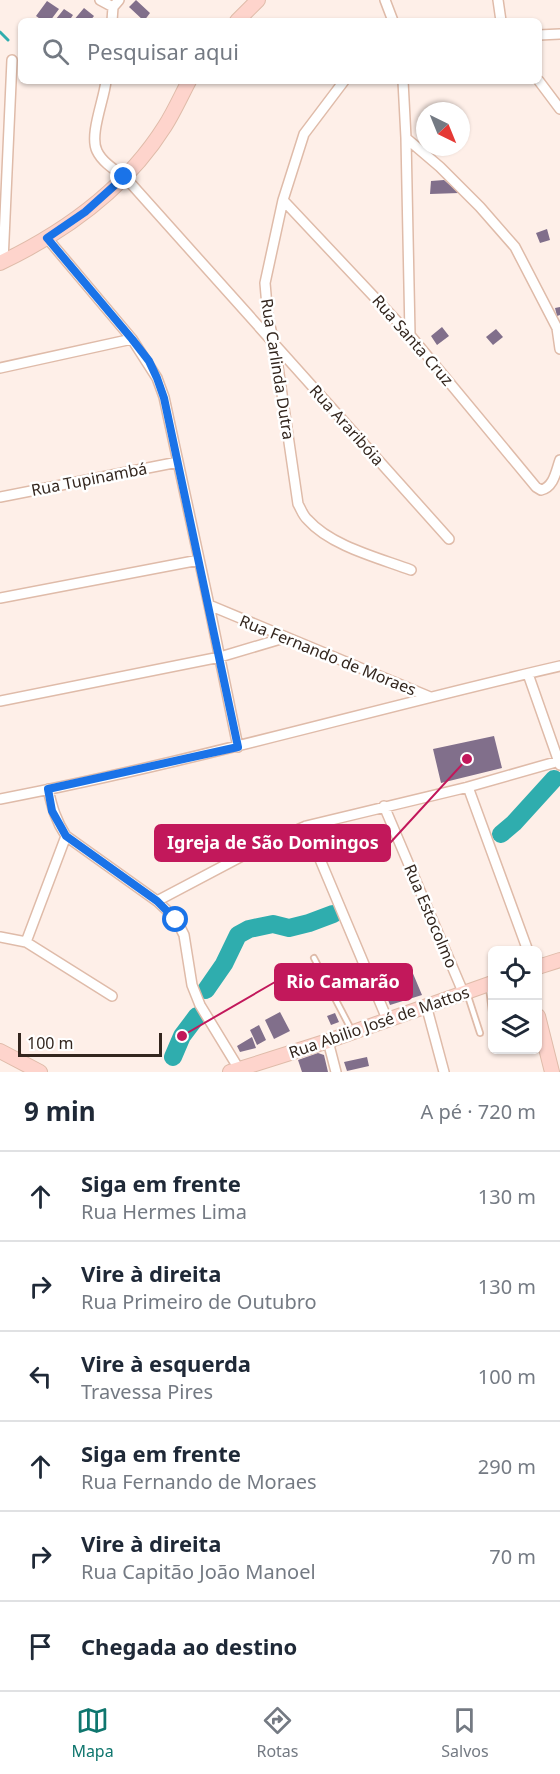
<!DOCTYPE html>
<html lang="pt">
<head>
<meta charset="utf-8">
<style>
	body { margin:0; font-family:"Noto Sans",sans-serif; background:#f2f2f3; color:#1f2937 }
	.controls { position:absolute; right:18px; bottom:18px; display:grid; overflow:hidden; border-radius:9px; box-shadow:0 2px 4px #0004 }
	.controls button { width:54px; height:54px; display:grid; place-items:center; padding:0; border:0; border-bottom:2px solid #e0e1e3; background:#fff; color:#1f2937; font:30px sans-serif }
	.compass { position:absolute; left:416px; top:102px; width:54px; height:54px; border-radius:50%; background:#fff; box-shadow:0 2px 4px #0004; rotate:137deg }
	.scale { position:absolute; left:18px; bottom:15px; width:144px; box-sizing:border-box; padding-left:6px; border:3px solid #33261e; border-top:0; font-size:16px; line-height:21px; white-space:nowrap; color:#33261e; -webkit-text-stroke:4px #fff; paint-order:stroke }
	.stop { position:absolute; width:18px; height:18px; margin:-14px; border:4px solid #1a73e8; border-radius:50%; background:#fff }
	.stop.end { background:#1a73e8; border-color:#fff; box-shadow:0 2px 6px #0008 }
	.list { margin:0; padding:0; list-style:none }
	h2 { display:flex; justify-content:space-between; align-items:center; height:78px; margin:0; padding:0 24px; font-size:26px }
	h2 small { font-size:20px; font-weight:400; color:#747a83 }
	.list li { display:grid; grid-template-columns:39px 1fr auto; gap:18px; align-items:center; box-sizing:border-box; height:90px; padding:0 24px; border-top:2px solid #e0e1e3 }
	.list b { display:block; font-size:22px; white-space:nowrap }
	.list p { margin:0; font-size:20px; white-space:nowrap; color:#747a83 }
	.list em { font-size:20px; font-style:normal; color:#747a83 }
	.icon { flex:none; width:33px; height:33px; fill:none; stroke:currentColor; stroke-width:2; stroke-linecap:round; stroke-linejoin:round }
	.map { position:relative; flex:none; width:560px; height:1072px; overflow:hidden }
	.search { position:absolute; background:#fff; box-shadow:0 2px 4px #0004; left:18px; right:18px; top:18px; height:66px; display:flex; align-items:center; gap:15px; box-sizing:border-box; padding:0 21px; border-radius:9px; color:#747a83; font-size:22px }
	.sheet { height:618px; background:#fff }
	nav { display:flex; justify-content:space-around; align-items:center; box-sizing:border-box; height:84px; border-top:2px solid #e0e1e3; background:#fff; font-size:16px; color:#747a83 }
	nav a { display:grid; justify-items:center; gap:3px }
	nav .on { color:#0f766e }
	.map>svg:first-child { display:block }
</style>
</head>
<body>
<div class="map">
<svg width="560" height="1072" viewBox="0 0 560 1072">
	<rect width="100%" height="100%" fill="#feefe8"/>
	<g fill="none" stroke-linecap="round" stroke-linejoin="round">
		<path stroke="#2fadae" stroke-width="3" d="M0 32 8 40"/>
		<path stroke="#2fadae" stroke-width="18" d="M501 834 514 823 554 779
			M206 990 224 964 238 935 249 929 273 924 289 928 309 923 333 914
			M173 1057 182 1036 197 1016"/>
	</g>
	<path fill="#816f8b" d="M136 0 150 13 144 21 129 7Z
		M47 1 59 9 50 21H43L36 16Z
		M84 8 94 16 90 21H73Z
		M64 9 73 15 69 21H59L56 19Z
		M444 180 459 193 430 194 431 181Z
		M547 229 550 240 540 243 536 233Z
		M560 307V315L557 316 555 308Z
		M442 327 449 336 437 345 431 336Z
		M496 329 503 337 493 345 486 337Z
		M494 736 502 768 441 783 433 749Z
		M409 964 422 995 390 1005 378 975Z
		M280 1012 290 1031 274 1039 265 1020Z
		M335 1013 339 1022 331 1025 327 1016Z
		M259 1025 266 1040 257 1045 250 1030Z
		M252 1037 256 1048 240 1052 237 1046Z
		M318 1053 324 1055 328 1072H302L298 1060Z
		M367 1057 369 1066 347 1071 344 1062Z"/>
	<g fill="none" stroke-linecap="round" stroke-linejoin="round">
		<defs>
			<path id="lane" d="M314 958 352 1031
				M489 987 492 1012
				M467 993 480 1033"/>
			<path id="street" d="M100 0 113 7
				M385 0 393 21
				M498 0 501 21
				M112 21 113 7 119 0
				M539 35 560 34
				M106 81C104 100 89 135 97 151 102 162 115 170 125 177L449 539
				M344 81 304 134 283 200 265 283 268 318 275 346 298 504C301 509 303 516 308 520 331 546 379 558 411 570
				M403 81 406 138 410 335
				M539 81 560 109
				M406 138 440 167 480 207 515 247 557 328 560 349
				M283 200 410 335 536 487 541 490C554 487 556 471 560 460
				M47 238 132 339 157 378 164 397 209 605 430 697
				M3 262 12 60
				M0 368 132 339
				M0 497 178 462
				M0 598 199 560
				M209 605 238 747
				M528 674 560 765
				M0 701 220 657 284 638
				M468 787 528 951
				M48 789C52 807 56 821 66 836L157 901 176 919 184 935 192 985 200 1005 239 1069
				M0 799C189 763 373 709 560 666
				M384 806 463 992
				M306 826 387 1019
				M157 901 265 844 306 826 468 787 559 761
				M0 937 26 942 112 996
				M26 942 66 836
				M426 1005 444 1072
				M328 1041 336 1072"/>
			<path id="secondary" d="M237 21 258 0
				M0 263C65 232 126 188 165 126 174 112 181 96 189 81
				M538 967 560 960
				M538 1016 552 1072
				M0 1051 40 1072
				M230 1072 328 1041 492 983"/>
		</defs>
		<use href="#lane" stroke="#dfbba9" stroke-width="8"/>
		<use href="#street" stroke="#dfbba9" stroke-width="12"/>
		<use href="#secondary" stroke="#dfbba9" stroke-width="16"/>
		<use href="#lane" stroke="#fff" stroke-width="4.5"/>
		<use href="#street" stroke="#fff" stroke-width="9"/>
		<use href="#secondary" stroke="#fed4cc" stroke-width="14"/>
	</g>
	<g fill="none" stroke-linecap="round" stroke-linejoin="round">
		<path stroke="#1a73e8" stroke-width="8" d="M124 177 85 212 47 238 132 339 149 361 157 378 164 398 238 747 48 789 52 811 66 836 157 901 176 920"/>
	</g>
	<g text-anchor="middle" dominant-baseline="central" stroke-width="5" stroke-linejoin="round" paint-order="stroke">
		<g font-size="16" fill="#33261e" stroke="#fff">
			<text transform="translate(413 340) rotate(49)">Rua Santa Cruz</text>
			<text transform="translate(278 369) rotate(81)">Rua Carlinda Dutra</text>
			<text transform="translate(347 425) rotate(48)">Rua Araribóia</text>
			<text transform="translate(89 479) rotate(-11)">Rua Tupinambá</text>
			<text transform="translate(328 655) rotate(22)">Rua Fernando de Moraes</text>
			<text transform="translate(431 916) rotate(67)">Rua Estocolmo</text>
			<text transform="translate(379 1022) rotate(-19)">Rua Abilio José de Mattos</text>
		</g>
	</g>
	<path fill="none" stroke="#c2185b" stroke-width="2" d="M467 759L390 843M182 1036L275 982"/>
	<g fill="#c2185b" stroke="#fff" stroke-width="2">
		<circle cx="467" cy="759" r="6"/>
		<circle cx="182" cy="1036" r="6"/>
	</g>
	<g fill="#c2185b" stroke="#c2185b" stroke-width="2">
		<rect x="155" y="825" width="235" height="36" rx="6"/>
		<rect x="275" y="964" width="137" height="36" rx="6"/>
	</g>
	<g font-size="18" text-anchor="middle" font-weight="bold" fill="#fff">
		<text x="273" y="849">Igreja de São Domingos</text>
		<text x="343" y="988">Rio Camarão</text>
	</g>
</svg>
<div class="controls">
<button><svg class="icon" aria-label="locate" viewBox="0 0 24 24"><circle cx="12" cy="12" r="6"/><path d="M12 2v4M12 18v4M2 12h4M18 12h4"/></svg></button>
<button><svg class="icon" aria-label="layers" viewBox="0 0 24 24"><path d="M12 4l9 5-9 5-9-5zM3 14l9 5 9-5"/></svg></button>
</div>
<svg class="compass" viewBox="-18 -18 36 36"><path d="M0-13l5 13h-10z" fill="#e53935"/><path d="M0 13l5-13h-10z" fill="#747a83"/></svg>
<div class="scale">100 m</div>
<div class="stop" style="left:176px;top:920px"></div>
<div class="stop end" style="left:124px;top:177px"></div>
<div class="search"><svg class="icon" aria-label="search" viewBox="0 0 24 24"><circle cx="10" cy="10" r="6"/><path d="M15 15l6 6"/></svg>Pesquisar aqui</div>
</div>
<section class="sheet">
<h2>9 min<small>A pé · 720 m</small></h2>
<ul class="list">
<li><svg class="icon" aria-label="ahead" viewBox="0 0 24 24"><path d="M12 20V5M6 11l6-6 6 6"/></svg><div><b>Siga em frente</b><p>Rua Hermes Lima</p></div><em>130 m</em></li>
<li><svg class="icon" aria-label="right" viewBox="0 0 24 24"><path d="M7 20v-9h11M14 6l5 5-5 5"/></svg><div><b>Vire à direita</b><p>Rua Primeiro de Outubro</p></div><em>130 m</em></li>
<li><svg class="icon" aria-label="left" viewBox="0 0 24 24"><path d="M17 20v-9H6M10 6l-5 5 5 5"/></svg><div><b>Vire à esquerda</b><p>Travessa Pires</p></div><em>100 m</em></li>
<li><svg class="icon" aria-label="ahead" viewBox="0 0 24 24"><path d="M12 20V5M6 11l6-6 6 6"/></svg><div><b>Siga em frente</b><p>Rua Fernando de Moraes</p></div><em>290 m</em></li>
<li><svg class="icon" aria-label="right" viewBox="0 0 24 24"><path d="M7 20v-9h11M14 6l5 5-5 5"/></svg><div><b>Vire à direita</b><p>Rua Capitão João Manoel</p></div><em>70 m</em></li>
<li><svg class="icon" aria-label="arrive" viewBox="0 0 24 24"><path d="M6 21V4h12l-3 4 3 4H6"/></svg><div><b>Chegada ao destino</b></div></li>
</ul>
</section>
<nav>
<a class="on"><svg class="icon" aria-label="map" viewBox="0 0 24 24"><path d="M3 6l6-2 6 2 6-2v14l-6 2-6-2-6 2zM9 4v14M15 6v14"/></svg>Mapa</a>
<a><svg class="icon" aria-label="directions" viewBox="0 0 24 24"><path d="M12 3l9 9-9 9-9-9zM9 14v-3h6M13 9l2 2-2 2"/></svg>Rotas</a>
<a><svg class="icon" aria-label="saved" viewBox="0 0 24 24"><path d="M7 4h10v16l-5-4-5 4z"/></svg>Salvos</a>
</nav>
</body>
</html>
